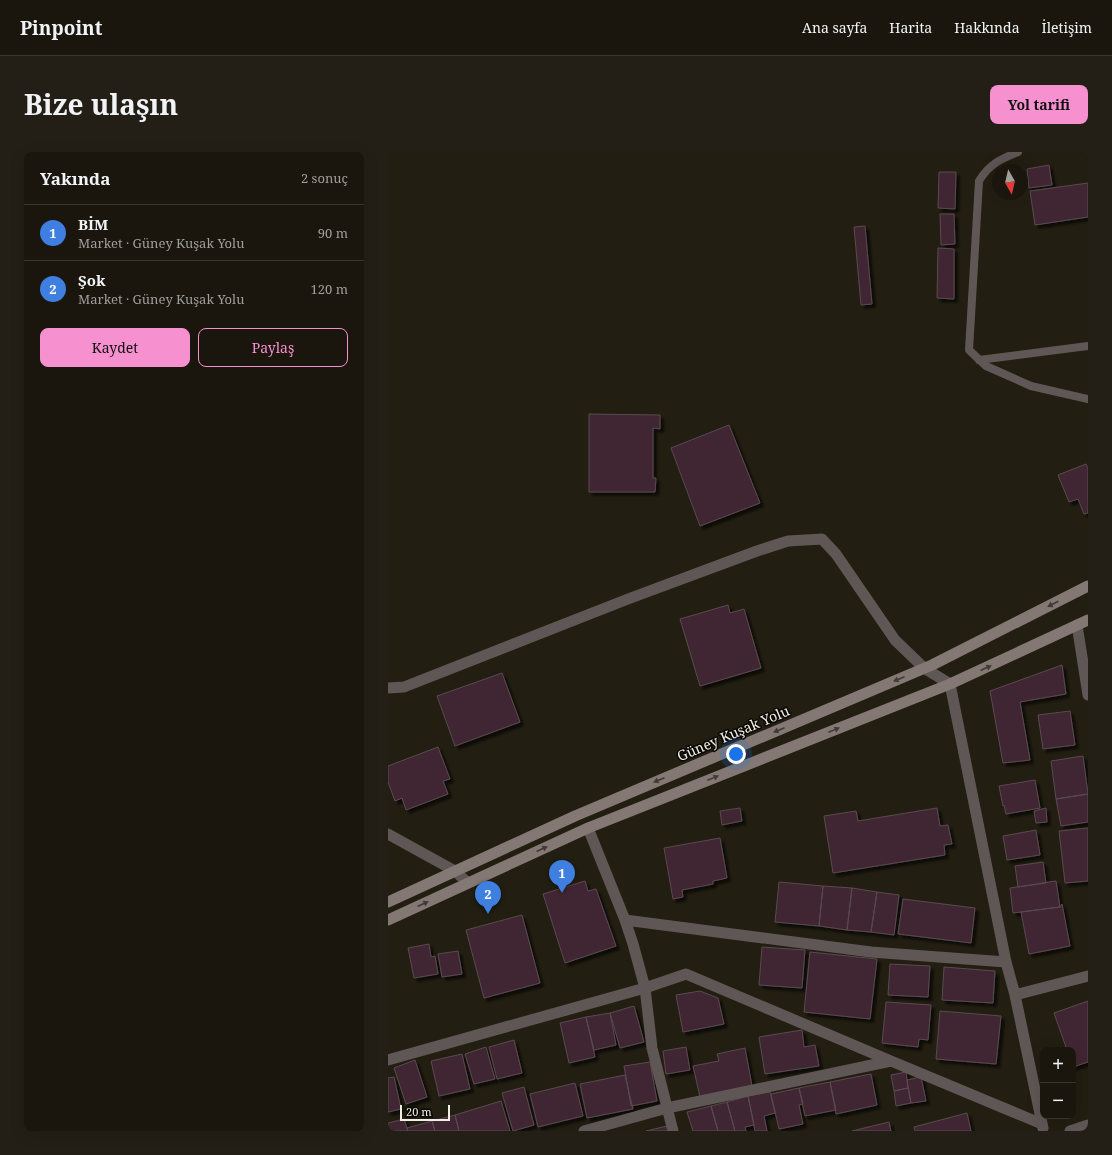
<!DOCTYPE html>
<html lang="tr">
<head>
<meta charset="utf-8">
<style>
	body { margin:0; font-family:"Noto Serif",serif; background:#231f16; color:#f1f3f6 }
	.controls { position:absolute; right:12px; bottom:12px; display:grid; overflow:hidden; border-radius:8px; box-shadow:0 4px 16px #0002 }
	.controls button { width:36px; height:36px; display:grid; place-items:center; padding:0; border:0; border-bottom:1px solid #38352e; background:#1a160d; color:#f1f3f6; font:20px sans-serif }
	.compass { position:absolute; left:604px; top:12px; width:36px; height:36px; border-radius:50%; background:#1a160d; box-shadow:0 4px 16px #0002; rotate:172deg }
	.scale { position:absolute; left:12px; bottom:10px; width:50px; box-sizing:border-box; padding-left:4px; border:2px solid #f1eee6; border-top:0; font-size:11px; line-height:14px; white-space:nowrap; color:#f1eee6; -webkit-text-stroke:3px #0a0804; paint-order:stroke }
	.you { position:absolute; left:348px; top:602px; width:14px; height:14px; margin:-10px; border:3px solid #fff; border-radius:50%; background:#1a73e8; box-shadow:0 0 0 6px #1a73e833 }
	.badge { display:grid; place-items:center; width:26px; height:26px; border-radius:50%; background:#f690cf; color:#fff; font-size:13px; font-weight:700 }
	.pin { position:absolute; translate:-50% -33px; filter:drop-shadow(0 1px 2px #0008) }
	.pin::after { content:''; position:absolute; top:21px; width:14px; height:12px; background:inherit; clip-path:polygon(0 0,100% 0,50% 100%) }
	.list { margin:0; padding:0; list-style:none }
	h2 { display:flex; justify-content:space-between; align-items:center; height:52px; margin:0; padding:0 16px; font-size:17px }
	h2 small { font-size:13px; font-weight:400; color:#9f9f9d }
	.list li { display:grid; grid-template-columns:26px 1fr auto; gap:12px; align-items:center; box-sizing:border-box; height:56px; padding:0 16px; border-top:1px solid #38352e }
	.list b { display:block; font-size:15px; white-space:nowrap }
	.list p { margin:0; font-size:13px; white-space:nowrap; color:#9f9f9d }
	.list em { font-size:13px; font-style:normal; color:#9f9f9d }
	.actions { display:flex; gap:8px; padding:12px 16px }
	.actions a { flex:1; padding:9px 0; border:1px solid #f690cf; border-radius:8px; text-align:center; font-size:14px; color:#f690cf }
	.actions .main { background:#f690cf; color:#111 }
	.map { position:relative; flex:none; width:700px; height:979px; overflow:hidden; border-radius:8px }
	header { display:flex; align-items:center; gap:24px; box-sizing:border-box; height:56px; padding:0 20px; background:#1a160d; border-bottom:1px solid #38352e }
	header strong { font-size:19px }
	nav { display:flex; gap:22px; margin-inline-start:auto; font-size:14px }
	.intro { display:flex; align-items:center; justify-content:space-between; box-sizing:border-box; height:96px; padding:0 24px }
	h1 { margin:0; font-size:28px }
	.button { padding:10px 18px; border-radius:8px; background:#f690cf; color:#111; font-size:14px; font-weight:700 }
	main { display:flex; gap:24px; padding:0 24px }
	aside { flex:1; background:#1a160d; border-radius:8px; box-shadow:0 4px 16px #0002 }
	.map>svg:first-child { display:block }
</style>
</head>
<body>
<header>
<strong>Pinpoint</strong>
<nav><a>Ana sayfa</a><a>Harita</a><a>Hakkında</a><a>İletişim</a></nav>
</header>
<div class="intro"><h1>Bize ulaşın</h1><a class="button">Yol tarifi</a></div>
<main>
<aside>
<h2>Yakında<small>2 sonuç</small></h2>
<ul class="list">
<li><span class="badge" style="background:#3f7fe0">1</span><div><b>BİM</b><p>Market · Güney Kuşak Yolu</p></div><em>90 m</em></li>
<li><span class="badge" style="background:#3f7fe0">2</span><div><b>Şok</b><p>Market · Güney Kuşak Yolu</p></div><em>120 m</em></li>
</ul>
<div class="actions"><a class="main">Kaydet</a><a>Paylaş</a></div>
</aside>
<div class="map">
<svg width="700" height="979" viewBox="0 0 700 979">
	<defs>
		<filter id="shadow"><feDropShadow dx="3.5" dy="3.5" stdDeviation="1" flood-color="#0009"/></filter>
	</defs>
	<rect width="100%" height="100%" fill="#221e11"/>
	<path fill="#3f2631" stroke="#5a4a51" filter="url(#shadow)" d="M661 13 664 33 641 36 639 17Z
		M551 20H568L567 57 550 56Z
		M700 31V65L647 73 642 39Z
		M552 62H566L567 92 553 93Z
		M477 74 484 152 473 153 466 75Z
		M550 96 566 97V147L549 146Z
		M201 262 272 263V277L265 276V326H268L267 340H201Z
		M341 273 372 351 312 374 283 296Z
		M698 312 700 317V361L696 362 690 347 681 350 670 323Z
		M340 453 342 461 356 457 373 516 312 534 292 467Z
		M674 513 678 542 632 550 642 608 615 611 602 539Z
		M114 521 132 570 67 594 49 544Z
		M682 559 687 593 655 597 650 563Z
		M50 595 62 627 55 629 60 642 18 658 14 646 7 649 0 630V614Z
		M695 604 700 642 668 647 663 609Z
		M647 628 652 656 618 662 616 653 615 654 611 634Z
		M700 642V670L673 674 668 647Z
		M352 656 354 669 334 673 332 659Z
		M549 656 552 674 560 673 564 692 556 693 557 703 445 721 436 664 468 659 470 669Z
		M658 656 659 670 648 671 646 659Z
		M700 676V729L677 731 671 679Z
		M648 678 652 703 619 708 615 684Z
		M332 686 339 726 325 729V732L294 738 295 745 285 747 276 696Z
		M655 710 658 731 630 735 627 714Z
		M197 729 200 739 208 737 228 794 177 811 155 742Z
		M668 729 672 755 625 761 622 736Z
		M391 730 435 734 431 774 387 770Z
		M435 734 464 736 459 778 431 774Z
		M464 736 489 740 483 780 459 778Z
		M489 740 511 743 506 783 483 780Z
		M515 747 587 756 583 791 510 782Z
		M674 752 682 794 641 802 633 760 672 755Z
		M134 763 152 831 96 846 78 778Z
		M41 792 43 805 47 804 50 822 26 826 20 796Z
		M374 795 417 798 414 836 371 833Z
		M70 799 74 822 54 825 50 802Z
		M422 800 489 807 482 867 416 860Z
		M502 812 542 814 540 845 500 843Z
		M556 815 607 819 605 851 554 848Z
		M312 839 330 846 336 872 295 880 288 843Z
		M700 849V910L685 915V898H679L666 861Z
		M498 850 543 853 540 888 531 887 530 895 494 891Z
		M246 854 256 890 232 896 222 861Z
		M552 859 613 864 608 912 548 907Z
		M222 861 228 893 206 898 198 865Z
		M198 865 207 905 181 911 172 871Z
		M414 878 416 895 427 893 431 914 377 922 371 885Z
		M126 888 134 921 109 927 101 895Z
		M98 895 107 927 86 932 77 902Z
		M298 895 302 918 278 922 275 899Z
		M357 896 364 934 312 945 305 914 331 909 329 902Z
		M74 902 82 937 51 944 43 909Z
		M27 908 39 945 18 952 6 916Z
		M262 910 269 949 243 954 236 914Z
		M518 920 520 936 506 939 503 923Z
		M483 922 489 953 448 962 442 930Z
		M237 923 245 957 199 966 192 932Z
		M6 925 13 957 0 960V926Z
		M533 925 538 949 523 951 519 928Z
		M442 930 448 958 417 964 411 936Z
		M187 931 195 964 150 975 142 942Z
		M136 935 146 973 125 979 114 941Z
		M411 936 415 952 411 953 415 972 391 977 383 942Z
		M520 936 523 951 508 954 506 939Z
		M382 940 387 961 376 964 379 979H367L360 944Z
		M360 944 366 973 357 975 358 979H347L339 950Z
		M113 949 122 979H71L67 963Z
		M339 950 347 979H330L323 954Z
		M323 954 330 979H305L299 960Z
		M579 961 583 979H527L526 975Z
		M67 963 71 979H47L44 969Z
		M16 967 20 979H0V971Z
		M44 969 47 979H20L19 976Z
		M501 970 503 979H464Z
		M279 974 280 979H258Z"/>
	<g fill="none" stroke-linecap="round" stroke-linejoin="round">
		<path stroke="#5f5755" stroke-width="8" d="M630 0C613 7 601 12 591 29L581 198 598 214 643 234 700 247
			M591 208 700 194"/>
		<path stroke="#5f5755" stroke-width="11" d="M689 473 700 543
			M0 536 16 535 240 447 369 399 400 389 434 387 448 402 507 488 536 516 562 532 618 810 627 843 700 824
			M200 676 237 768 245 792 257 836 264 896 285 979
			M0 682 67 719 80 731
			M237 768 483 800 618 810
			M627 843 655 976
			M0 908 257 836 298 822 503 909 654 972
			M196 979 279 956 503 909
			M682 979 700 973"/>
		<path stroke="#847874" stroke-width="11" d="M0 750 187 664 544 513 700 434
			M0 768 200 676 562 532 700 468"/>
	</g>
	<defs><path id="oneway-solid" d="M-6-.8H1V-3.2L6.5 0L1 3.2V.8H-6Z"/></defs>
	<g fill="#413a36">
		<use href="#oneway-solid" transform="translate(665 452) rotate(153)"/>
		<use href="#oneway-solid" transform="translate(598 516) rotate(-25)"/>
		<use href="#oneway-solid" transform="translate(511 527) rotate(157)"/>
		<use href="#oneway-solid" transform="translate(391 578) rotate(157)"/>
		<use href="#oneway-solid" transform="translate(446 578) rotate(-22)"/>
		<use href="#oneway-solid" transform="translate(325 626) rotate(-22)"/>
		<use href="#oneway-solid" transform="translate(271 628) rotate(157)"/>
		<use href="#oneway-solid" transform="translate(154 697) rotate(-25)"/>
		<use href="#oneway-solid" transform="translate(35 752) rotate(-25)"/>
	</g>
	<g text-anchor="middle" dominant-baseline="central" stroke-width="3" stroke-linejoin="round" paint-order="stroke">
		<g font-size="14" fill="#f1eee6" stroke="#0a0804">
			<text transform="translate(345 581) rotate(-23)">Güney Kuşak Yolu</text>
		</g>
	</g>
</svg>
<div class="controls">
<button>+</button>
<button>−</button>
</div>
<svg class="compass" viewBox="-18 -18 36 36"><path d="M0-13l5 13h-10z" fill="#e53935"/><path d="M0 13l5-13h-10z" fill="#9f9f9d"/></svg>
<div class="scale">20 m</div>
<div class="you"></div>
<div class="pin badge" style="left:174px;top:741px;background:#3f7fe0">1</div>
<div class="pin badge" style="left:100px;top:762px;background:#3f7fe0">2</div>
</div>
</main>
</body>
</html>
